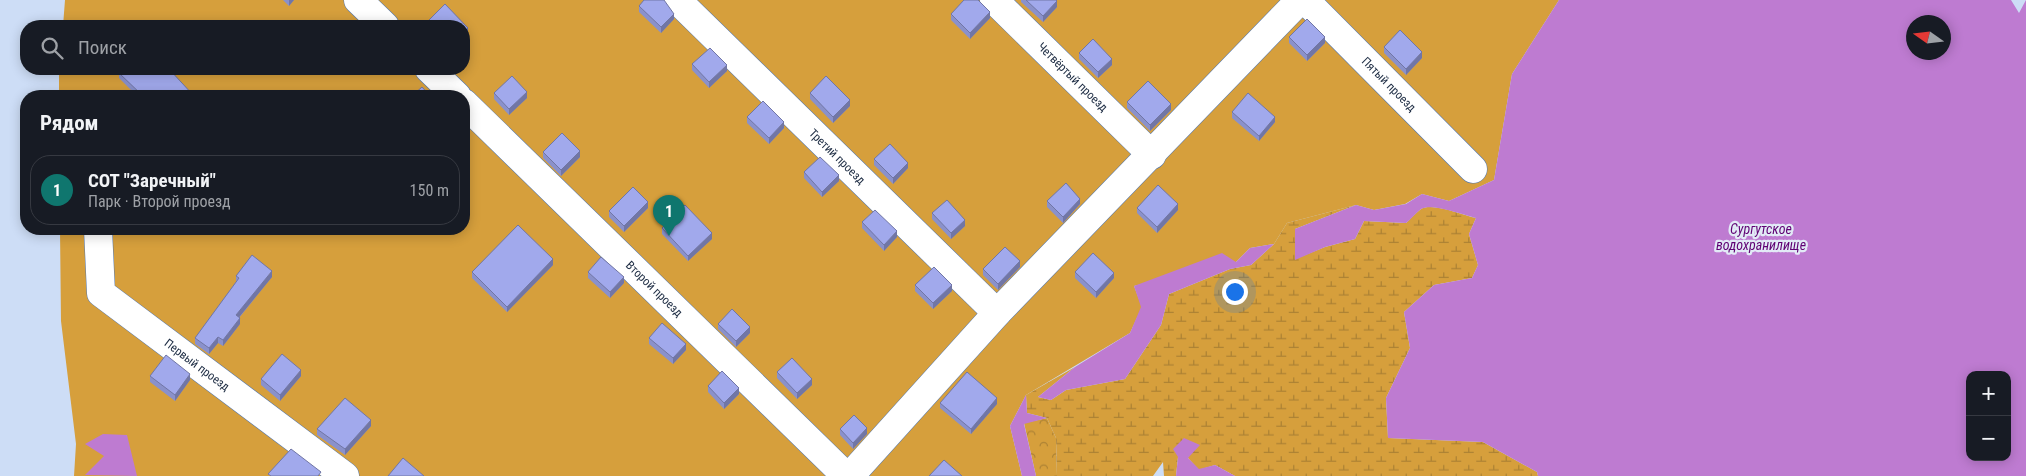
<!DOCTYPE html>
<html lang="ru">
<head>
<meta charset="utf-8">
<style>
	body { margin:0; font-family:"Roboto Condensed",sans-serif; background:#242831; color:#f1f3f6 }
	.controls { position:absolute; right:15px; bottom:15px; display:grid; overflow:hidden; border-radius:10px; box-shadow:0 2px 12px #0003 }
	.controls button { width:45px; height:45px; display:grid; place-items:center; padding:0; border:0; border-bottom:1px solid #363941; background:#171b24; color:#f1f3f6; font:25px sans-serif }
	.compass { position:absolute; left:1906px; top:15px; width:45px; height:45px; border-radius:50%; background:#171b24; box-shadow:0 2px 12px #0003; rotate:284deg }
	.you { position:absolute; left:1234px; top:291px; width:18px; height:18px; margin:-12px; border:4px solid #fff; border-radius:50%; background:#1a73e8; box-shadow:0 0 0 8px #1a73e833 }
	.badge { display:grid; place-items:center; width:32px; height:32px; border-radius:50%; background:#0f766e; color:#fff; font-size:16px; font-weight:700 }
	.pin { position:absolute; translate:-50% -41px; filter:drop-shadow(0 1px 2px #0008) }
	.pin::after { content:''; position:absolute; top:26px; width:18px; height:15px; background:inherit; clip-path:polygon(0 0,100% 0,50% 100%) }
	.list { margin:0; padding:0; list-style:none }
	h2 { display:flex; justify-content:space-between; align-items:center; height:65px; margin:0; padding:0 20px; font-size:21px }
	h2 small { font-size:16px; font-weight:400; color:#9ea1a6 }
	.list li { display:grid; grid-template-columns:32px 1fr auto; gap:15px; align-items:center; box-sizing:border-box; height:70px; margin:0 10px 10px; padding:0 10px; border:1px solid #363941; border-radius:20px }
	.list b { display:block; font-size:19px; white-space:nowrap }
	.list p { margin:0; font-size:16px; white-space:nowrap; color:#9ea1a6 }
	.list em { font-size:16px; font-style:normal; color:#9ea1a6 }
	.icon { flex:none; width:28px; height:28px; fill:none; stroke:currentColor; stroke-width:2; stroke-linecap:round; stroke-linejoin:round }
	.map { position:relative; flex:none; width:2026px; height:476px; overflow:hidden }
	.search { position:absolute; background:#171b24; box-shadow:0 2px 12px #0003; left:20px; top:20px; width:450px; height:55px; display:flex; align-items:center; gap:12px; box-sizing:border-box; padding:0 18px; border-radius:20px; color:#9ea1a6; font-size:19px }
	.panel { position:absolute; background:#171b24; box-shadow:0 2px 12px #0003; left:20px; top:90px; width:450px; height:145px; border-radius:20px }
	.map>svg:first-child { display:block }
</style>
</head>
<body>
<div class="map">
<svg width="2026" height="476" viewBox="0 0 2026 476">
	<defs>
		<pattern id="forest-crowns" width="20" height="18" patternUnits="userSpaceOnUse" patternTransform="scale(1.25)"><rect width="20" height="18" fill="#d69f3c"/><path d="M2 6a3 3 0 1 1 6 0M12 15a3 3 0 1 1 6 0" fill="none" stroke="#ad8234"/></pattern>
		<pattern id="wetland-marsh" width="20" height="14" patternUnits="userSpaceOnUse" patternTransform="scale(1.25)"><rect width="20" height="14" fill="#d69f3c"/><path d="M1 5h8M5 5V1M11 12h8M15 12V8" fill="none" stroke="#ad8234"/></pattern>
	</defs>
	<rect width="100%" height="100%" fill="#cdddf6"/>
	<path fill="url(#forest-crowns)" d="M1047 418 1056 438 1057 476H1036L1024 423Z"/>
	<path fill="url(#wetland-marsh)" d="M1356 205 1295 229V259L1325 247 1355 239 1364 221 1406 223C1410 219 1416 213 1421 209 1433 202 1462 215 1476 218L1469 234 1478 265 1472 278 1434 285 1404 312 1410 348 1386 398 1388 438 1483 442 1537 472 1538 476H1235L1215 465 1199 470 1188 458 1178 457 1176 476H1164L1163 462 1153 476H1057L1056 438 1047 418 1027 413 1026 395 1075 367 1038 397 1051 400 1066 390 1125 379 1161 325 1169 294 1230 269 1251 265 1274 244 1287 223Z"/>
	<path fill="#d69f3c" d="M65 0H1559L1512 74 1494 180 1449 201 1422 194 1405 204 1374 210 1356 205 1287 223 1274 244 1250 248 1236 262 1134 286 1142 307 1130 333 1026 395 1010 426 1022 476H74L76 444 61 321 60 229H464V96H59V69H464V26H63Z"/>
	<path fill="#be7bd1" fill-rule="evenodd" d="M1559 0H2011L2019 13 2026 0V476H1538L1537 472 1483 442 1388 438 1386 398 1410 348 1404 312 1434 285 1472 278 1478 265 1469 234 1476 218C1463 215 1432 203 1421 209 1416 213 1411 219 1406 223L1364 221 1355 239 1325 247 1295 260V229L1356 205 1374 210 1406 204 1422 194 1449 201 1494 180 1512 74ZM1914 22H1944V52H1914ZM1970 375H2007V457H1970Z
		M1274 244 1251 265 1230 269 1169 294 1161 325 1125 379 1066 390 1051 400 1038 397 1075 367 1130 333 1141 307 1134 286 1222 253 1236 262 1250 248Z
		M1026 395 1027 413 1047 418 1024 424 1036 476H1022L1010 426Z
		M103 434 127 435 137 476 85 475 104 456 85 444Z
		M1184 438 1200 445 1188 458 1199 469 1215 465 1235 476H1176L1178 457 1173 449Z"/>
	<g fill="none" stroke-linecap="round" stroke-linejoin="round">
		<defs>
			<g id="minor">
				<path d="M358 0 385 26"/>
				<path id="s1" d="M677 0 997 313"/>
				<path id="s2" d="M994 0 1152 155"/>
				<path id="s3" d="M1305 0 1473 169"/>
				<path d="M429 69 457 96"/>
				<path id="s4" d="M464 103 846 476"/>
				<path id="s5" d="M98 229 101 293 345 476"/>
				<path d="M850 476 997 313 1300 0"/>
			</g>
		</defs>
		<use href="#minor" stroke="#5377ae" stroke-width="29"/>
		<use href="#minor" stroke="#fff" stroke-width="28"/>
	</g>
	<path fill="#8a91cb" d="M283 0H294L289 6Z
		M1021 0H1056L1057 7 1043 22 1021 2Z
		M639 6 674 19 661 33 639 12Z
		M951 14 990 18 970 39 951 20Z
		M1289 37 1325 43 1307 61 1289 43Z
		M1384 47 1422 58 1406 75 1384 53Z
		M1079 53 1112 65 1098 78 1079 59Z
		M692 64 727 71 709 88 692 70Z
		M119 73 194 96H137L119 78Z
		M494 93 527 98 509 115 494 99Z
		M810 93 850 106 833 123 810 99Z
		M1127 102 1171 110 1150 131 1127 108Z
		M1232 112 1275 122 1259 141 1232 118Z
		M747 117 784 128 769 144 747 123Z
		M543 152 580 157 561 176 543 158Z
		M874 159 908 168 893 184 874 165Z
		M804 172 839 181 822 197 804 178Z
		M1047 201 1080 204 1063 223 1047 207Z
		M648 208 624 232 609 217V211Z
		M1137 208 1178 210 1157 233 1137 213Z
		M932 213 965 226 951 239 932 219Z
		M862 222 897 237 884 251 862 228Z
		M662 228 712 239 688 261 662 234Z
		M553 265 507 312 472 278V272Z
		M1020 267 998 290 983 275V269Z
		M588 272 624 283 610 298 588 278Z
		M1075 272 1114 278 1096 298 1075 278Z
		M236 276 272 277 239 318 240 324 223 346 218 343 209 354 195 344V338L236 282Z
		M915 285 952 291 933 309 915 291Z
		M718 324 750 333 736 347 718 329Z
		M649 338 686 350 673 364 649 344Z
		M777 372 812 385 797 399 777 378Z
		M150 376 190 380 175 401 150 382Z
		M301 376 280 401 261 385V379Z
		M708 386 739 394 724 409 708 392Z
		M940 403 997 404 971 434 940 408Z
		M371 426 345 455 317 435V429Z
		M840 429 867 434 853 449 840 435Z"/>
	<path fill="#7176a5" d="M289 0H294L289 6Z
		M1057 1V7L1043 22V16Z
		M990 12V18L970 39V33Z
		M674 14V19L661 33V27Z
		M468 28V33L464 38V32Z
		M1325 37V43L1307 61V55Z
		M1422 52V58L1406 75V69Z
		M1112 59V65L1098 78V72Z
		M727 65V71L709 88V82Z
		M527 92V98L509 115V109Z
		M850 100V106L833 123V117Z
		M1171 104V110L1150 131V125Z
		M1275 117V122L1259 141V136Z
		M784 122V128L769 144V138Z
		M580 151V157L561 176V170Z
		M908 163V168L893 184V178Z
		M839 175V181L822 197V192Z
		M1080 199V204L1063 223V217Z
		M648 202V208L624 232V226Z
		M1178 204V210L1157 233V227Z
		M965 220V226L951 239V233Z
		M897 231V237L884 251V245Z
		M712 233V239L688 261V256Z
		M553 259V265L507 312V307Z
		M1020 261V267L998 290V284Z
		M272 271V277L236 321V315Z
		M1114 273V278L1096 298V292Z
		M624 277V283L610 298V292Z
		M952 285V291L933 309V303Z
		M240 318V324L223 346V340Z
		M750 327V333L736 347V341Z
		M218 337V343L209 354V348Z
		M686 344V350L673 364V358Z
		M301 370V376L280 401V395Z
		M190 374V380L175 401V395Z
		M812 379V385L797 399V393Z
		M739 388V394L724 409V403Z
		M997 398V404L971 434V429Z
		M371 420V426L345 455V449Z
		M867 428V434L853 449V443Z"/>
	<path fill="#a1a9ec" stroke="#7176a5" d="M644 0H664L674 14 661 27 639 6Z
		M964 0H978L990 12 970 33 951 14Z
		M1026 0H1056L1057 1 1043 16Z
		M445 4 468 28 464 32V26H423Z
		M1307 19 1325 37 1307 55 1289 37Z
		M364 22 368 26H359Z
		M1400 30 1422 52 1406 69 1384 47Z
		M1093 39 1112 59 1098 72 1079 53Z
		M710 48 727 65 709 82 692 64Z
		M122 69H169L194 96H143L119 73Z
		M512 76 527 92 509 109 494 93Z
		M826 76 850 100 833 117 810 93Z
		M1148 81 1171 104 1150 125 1127 102Z
		M422 87 430 96H412Z
		M1248 93 1275 117 1259 136 1232 112Z
		M763 101 784 122 769 138 747 117Z
		M562 133 580 151 561 170 543 152Z
		M890 144 908 163 893 178 874 159Z
		M820 157 839 175 822 192 804 172Z
		M1066 183 1080 199 1063 217 1047 201Z
		M1158 185 1178 204 1157 227 1137 208Z
		M633 187 648 202 624 226 609 211Z
		M947 200 965 220 951 233 932 213Z
		M685 205 712 233 688 256 662 228Z
		M875 210 897 231 884 245 862 222Z
		M518 225 553 259 507 307 472 272Z
		M1005 247 1020 261 998 284 983 269Z
		M1093 253 1114 273 1096 292 1075 272Z
		M252 255 272 271 236 315 240 318 223 340 218 337 209 348 195 338 239 278 236 276Z
		M601 257 624 277 610 292 588 272Z
		M934 267 952 285 933 303 915 285Z
		M732 309 750 327 736 341 718 324Z
		M662 323 686 344 673 358 649 338Z
		M282 354 301 370 280 395 261 379Z
		M166 355 190 374 175 395 150 376Z
		M792 358 812 379 797 393 777 372Z
		M722 371 739 388 724 403 708 386Z
		M967 372 997 398 971 429 940 403Z
		M345 398 371 420 345 449 317 429Z
		M854 415 867 428 853 443 840 429Z
		M291 449 321 472 318 476H271L268 474Z
		M403 458 424 476H388Z
		M944 460 962 476H929Z"/>
	<g text-anchor="middle" dominant-baseline="central" stroke-width="4.5" stroke-linejoin="round" paint-order="stroke">
		<g font-size="12" fill="#1c2b42" stroke="#e2eaf6">
			<text stroke="none"><textPath href="#s2" startOffset="110">Четвёртый проезд</textPath></text>
			<text stroke="none"><textPath href="#s3" startOffset="119">Пятый проезд</textPath></text>
			<text stroke="none"><textPath href="#s1" startOffset="224">Третий проезд</textPath></text>
			<text stroke="none"><textPath href="#s4" startOffset="266">Второй проезд</textPath></text>
			<text stroke="none"><textPath href="#s5" startOffset="184">Первый проезд</textPath></text>
		</g>
		<g font-size="14" font-style="italic" fill="#5f0073" stroke="#e2eaf6">
			<text x="1761" y="229">Сургутское<tspan x="1761" dy="16">водохранилище</tspan></text>
		</g>
	</g>
</svg>
<div class="controls">
<button>+</button>
<button>−</button>
</div>
<svg class="compass" viewBox="-18 -18 36 36"><path d="M0-13l5 13h-10z" fill="#e53935"/><path d="M0 13l5-13h-10z" fill="#9ea1a6"/></svg>
<div class="you"></div>
<div class="pin badge" style="left:669px;top:236px">1</div>
<div class="search"><svg class="icon" aria-label="search" viewBox="0 0 24 24"><circle cx="10" cy="10" r="6"/><path d="M15 15l6 6"/></svg>Поиск</div>
<section class="panel">
<h2>Рядом<small></small></h2>
<ul class="list">
<li><span class="badge">1</span><div><b>СОТ &quot;Заречный&quot;</b><p>Парк · Второй проезд</p></div><em>150 m</em></li>
</ul>
</section>
</div>
</body>
</html>
